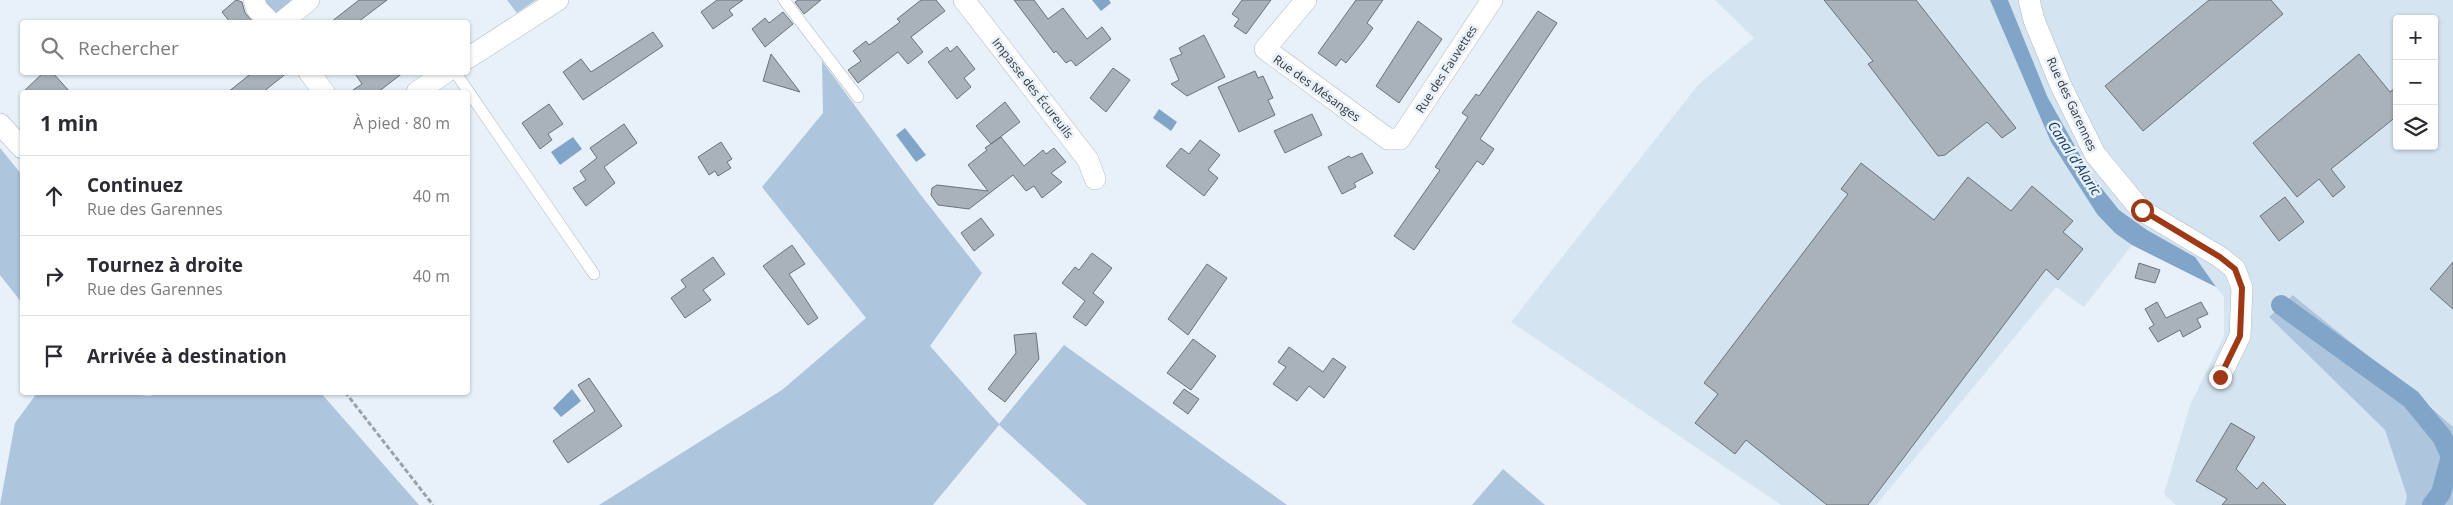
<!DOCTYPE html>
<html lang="fr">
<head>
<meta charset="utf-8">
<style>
	body { margin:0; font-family:"Open Sans",sans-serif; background:#f2f2f3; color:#2b2b33 }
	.controls { position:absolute; right:15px; top:15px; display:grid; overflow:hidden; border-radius:5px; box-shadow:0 1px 4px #0004 }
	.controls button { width:45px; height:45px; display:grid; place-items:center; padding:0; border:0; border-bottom:1px solid #e1e1e2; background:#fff; color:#2b2b33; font:25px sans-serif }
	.stop { position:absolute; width:15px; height:15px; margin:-11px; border:4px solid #9f3814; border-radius:50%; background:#fff }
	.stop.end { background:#9f3814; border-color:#fff; box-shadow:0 1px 5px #0008 }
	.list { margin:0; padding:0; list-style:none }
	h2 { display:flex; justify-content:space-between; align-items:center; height:65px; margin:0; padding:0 20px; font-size:21px }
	h2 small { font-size:16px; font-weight:400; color:#7c7c81 }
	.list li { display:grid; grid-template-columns:32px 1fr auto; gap:15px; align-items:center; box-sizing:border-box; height:80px; padding:0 20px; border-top:1px solid #e1e1e2 }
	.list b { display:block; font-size:19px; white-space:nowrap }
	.list p { margin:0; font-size:16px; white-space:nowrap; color:#7c7c81 }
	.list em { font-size:16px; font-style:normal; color:#7c7c81 }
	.icon { flex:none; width:28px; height:28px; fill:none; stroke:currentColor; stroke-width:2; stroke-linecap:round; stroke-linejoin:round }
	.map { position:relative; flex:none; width:2453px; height:505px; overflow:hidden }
	.search { position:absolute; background:#fff; box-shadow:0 1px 4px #0004; left:20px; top:20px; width:450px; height:55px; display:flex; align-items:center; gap:12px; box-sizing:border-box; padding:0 18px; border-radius:5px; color:#7c7c81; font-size:19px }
	.panel { position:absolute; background:#fff; box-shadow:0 1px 4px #0004; left:20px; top:90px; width:450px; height:305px; border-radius:5px }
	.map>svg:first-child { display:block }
</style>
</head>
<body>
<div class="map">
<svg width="2453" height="505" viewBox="0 0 2453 505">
	<rect width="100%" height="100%" fill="#e8f0f9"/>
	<path fill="#d5e4f1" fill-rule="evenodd" d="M1715 0H2453V427L2415 391 2333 330 2294 295 2269 317 2385 430 2407 496 2405 505H2176L2164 494 2190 405 2224 336V297L2216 287 2132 245 2084 307 2056 287 1876 505H1781L1511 322 1699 84 1754 38ZM2397 19H2434V146H2397Z"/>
	<path fill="#adc5dd" d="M264 0H301L275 17Z
		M507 0H536L517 13Z
		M822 61 920 194 982 273 930 346 999 424 1064 345 1287 505H1087L999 425 933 505H599L782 390 866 318 762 187 823 113Z
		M0 148 22 175V303L0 275Z
		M2293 295C2346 340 2402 380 2453 427V505H2405L2407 496 2385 430 2269 317Z
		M122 393 150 396 157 392 321 393 419 505H0L15 423 37 393Z
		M1503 469 1545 505H1472Z"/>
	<path fill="#80a5c9" d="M1092 0H1109L1111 3 1101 11Z
		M1990 0H2008L2047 96 2091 175 2119 210 2147 230 2195 257 2216 287 2132 245 2115 233 2097 214 2051 142Z
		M1159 109 1177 122 1171 131 1153 118Z
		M905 128 926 155 916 162 896 135Z
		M573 137 582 149 560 165 551 152Z
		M572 389 581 401 561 417 553 408Z"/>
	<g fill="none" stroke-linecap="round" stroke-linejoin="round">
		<path stroke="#80a5c9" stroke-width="20" d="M2281 305 2411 399 2442 437 2451 456 2441 493 2432 505"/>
	</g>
	<path fill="#a9b1ba" stroke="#6a727a" d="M236 0 242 2 245 13 253 22H230L222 12Z
		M359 0H387L358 22H331Z
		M717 0H743L729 10 733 15 713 29 701 12Z
		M798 0H821L804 14 795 2Z
		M921 0H936L945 11 911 37 923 52 908 64 898 52 858 83 848 70 861 61 853 51 866 41 869 45 900 22 897 19Z
		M1014 0H1034L1048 19 1063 8 1087 39 1102 27 1111 39 1076 66 1071 60 1066 63 1056 51 1054 53Z
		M1242 0H1271L1246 34 1234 26 1239 19 1232 14Z
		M1356 0H1383L1367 23 1373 28 1363 42 1346 63 1341 59 1336 66 1318 53Z
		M1824 0H1916L2016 128 2002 138 1987 122 1945 155 1938 156 1868 64 1873 61Z
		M2209 0H2271L2283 14 2143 131 2105 86Z
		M1538 11 1557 23 1480 139 1494 149 1483 165 1477 161 1414 250 1394 236 1440 170 1435 167 1468 117 1462 113 1476 94 1479 96Z
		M783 12 793 24 765 47 752 29 765 18 769 23Z
		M1418 21 1442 39 1399 103 1376 86Z
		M653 32 663 46 583 100 563 72 581 59 591 72Z
		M1204 35 1225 77 1187 96 1171 84 1179 80 1170 59 1182 54 1179 48Z
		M957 46 975 69 964 78 971 87 957 99 928 62 947 47 950 52Z
		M771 54 800 92 763 81Z
		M2359 54 2390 92 2397 87V116L2331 169 2345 187 2333 197 2319 179 2297 197 2253 143Z
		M1113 68 1130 80 1106 112 1090 98Z
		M1255 71 1258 78 1263 76 1273 98 1268 100 1275 115 1239 132 1218 87Z
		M44 72H52L70 92H23Z
		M253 72H288L263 92H228Z
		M354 72H404L378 92H350L362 84Z
		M1005 102 1020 122 991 144 976 126Z
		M549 104 563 124 548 134 552 140 540 149 522 123Z
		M1312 114 1322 135 1285 153 1274 131Z
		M624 124 637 143 604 167 615 183 586 206 573 188 586 180 580 171 597 158 590 148Z
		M1001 137 1024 166 1043 150 1046 154 1054 148 1066 162 1051 173 1062 182 1042 198 1034 186 1026 191 1013 175 969 209 938 205 931 195 932 188 937 185 988 191 968 165 987 150 985 148Z
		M1200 140 1220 155 1208 170 1218 178 1204 196 1166 166 1181 148 1189 154Z
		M721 142 732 159 727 162 731 168 718 176 715 171 709 175 698 157Z
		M1362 153 1373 173 1354 183 1356 187 1342 194 1328 167 1349 156 1351 158Z
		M1861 163 1934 220 1968 177 2011 211 2032 186 2073 221 2063 232 2083 249 2058 280 2046 269 1868 505H1827L1746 440 1735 454 1695 423 1718 394 1704 383 1848 194 1841 189Z
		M2285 197 2304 222 2279 241 2260 216Z
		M981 218 994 235 974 251 961 233Z
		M792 245 805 264 789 274 818 318 808 325 763 266Z
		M1092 253 1112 268 1093 293 1104 302 1086 326 1073 317 1085 301 1062 283 1075 267 1079 270Z
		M713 257 725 274 703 290 711 300 685 318 671 298 686 287 681 280Z
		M2453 262V309L2430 289Z
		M2139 263 2160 270 2155 283 2135 278Z
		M1207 264 1227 278 1188 335 1168 319Z
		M2157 302 2166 318 2201 302 2208 314 2197 319 2201 327 2183 337 2180 330 2158 342 2149 328 2154 325 2145 309Z
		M1036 333 1039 359 1005 402 988 389 1016 353 1014 335Z
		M1193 339 1216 356 1191 390 1167 373Z
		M1289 347 1323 372 1333 358 1346 367 1324 398 1309 386 1297 401 1273 384 1286 367 1278 362Z
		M589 378 622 426 568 463 553 441 595 411 578 385Z
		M1184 389 1199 399 1188 414 1173 403Z
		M2231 423 2255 437 2236 469 2257 489 2263 482 2286 505H2222L2227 499 2196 481Z"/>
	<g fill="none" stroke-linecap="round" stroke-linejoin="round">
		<defs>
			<path id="lane" d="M784 0 858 97
				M455 72 594 274"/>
			<path id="street" d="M254 0 257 9 270 22
				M964 0 1088 160 1095 179
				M1306 0 1265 49 1388 139H1400L1492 0
				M2029 0 2034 20 2061 86 2095 154 2141 210 2220 257 2235 269 2242 288 2240 336 2220 377
				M282 22 309 0
				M468 58 558 0
				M309 72 324 92
				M417 92 446 72
				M0 124 22 148"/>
		</defs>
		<use href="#lane" stroke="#b1bac2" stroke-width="12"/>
		<use href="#street" stroke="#b1bac2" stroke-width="22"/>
		<path stroke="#9ca2a9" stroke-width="3" stroke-dasharray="5 2.5" stroke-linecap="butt" d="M345 392 433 505"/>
		<use href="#lane" stroke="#fff" stroke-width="11"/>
		<use href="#street" stroke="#fff" stroke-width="21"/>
	</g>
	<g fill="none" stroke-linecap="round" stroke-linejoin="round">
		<path stroke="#9f3814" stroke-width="6" d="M2142 210 2220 257 2235 269 2242 288 2240 336 2220 377"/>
	</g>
	<g text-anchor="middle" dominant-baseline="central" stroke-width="5" stroke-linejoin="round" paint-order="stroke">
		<g font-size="12" fill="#35383c" stroke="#e8f0f9">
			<text transform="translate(1446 69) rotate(-57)">Rue des Fauvettes</text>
			<text transform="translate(1033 88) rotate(52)">Impasse des Écureuils</text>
			<text transform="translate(1317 88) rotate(36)">Rue des Mésanges</text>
			<text transform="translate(2072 104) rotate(65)">Rue des Garennes</text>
		</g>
		<g font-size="14" font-style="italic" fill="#063356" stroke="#e8f0f9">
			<text transform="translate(2075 158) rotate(57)">Canal d'Alaric</text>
		</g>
	</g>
</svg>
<div class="controls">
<button>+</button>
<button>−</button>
<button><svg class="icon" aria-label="layers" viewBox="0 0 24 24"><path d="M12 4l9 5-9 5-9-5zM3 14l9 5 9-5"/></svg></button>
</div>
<div class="stop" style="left:2142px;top:210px"></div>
<div class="stop end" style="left:2220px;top:377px"></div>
<div class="search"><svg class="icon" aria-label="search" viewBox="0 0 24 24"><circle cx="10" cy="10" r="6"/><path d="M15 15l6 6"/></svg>Rechercher</div>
<section class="panel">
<h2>1 min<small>À pied · 80 m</small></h2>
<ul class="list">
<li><svg class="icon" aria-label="ahead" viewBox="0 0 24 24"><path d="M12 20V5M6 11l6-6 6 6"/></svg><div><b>Continuez</b><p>Rue des Garennes</p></div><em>40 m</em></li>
<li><svg class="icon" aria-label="right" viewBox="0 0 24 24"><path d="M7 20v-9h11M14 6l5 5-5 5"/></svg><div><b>Tournez à droite</b><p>Rue des Garennes</p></div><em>40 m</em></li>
<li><svg class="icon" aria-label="arrive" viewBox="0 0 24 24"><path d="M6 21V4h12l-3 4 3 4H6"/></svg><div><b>Arrivée à destination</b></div></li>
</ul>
</section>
</div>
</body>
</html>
